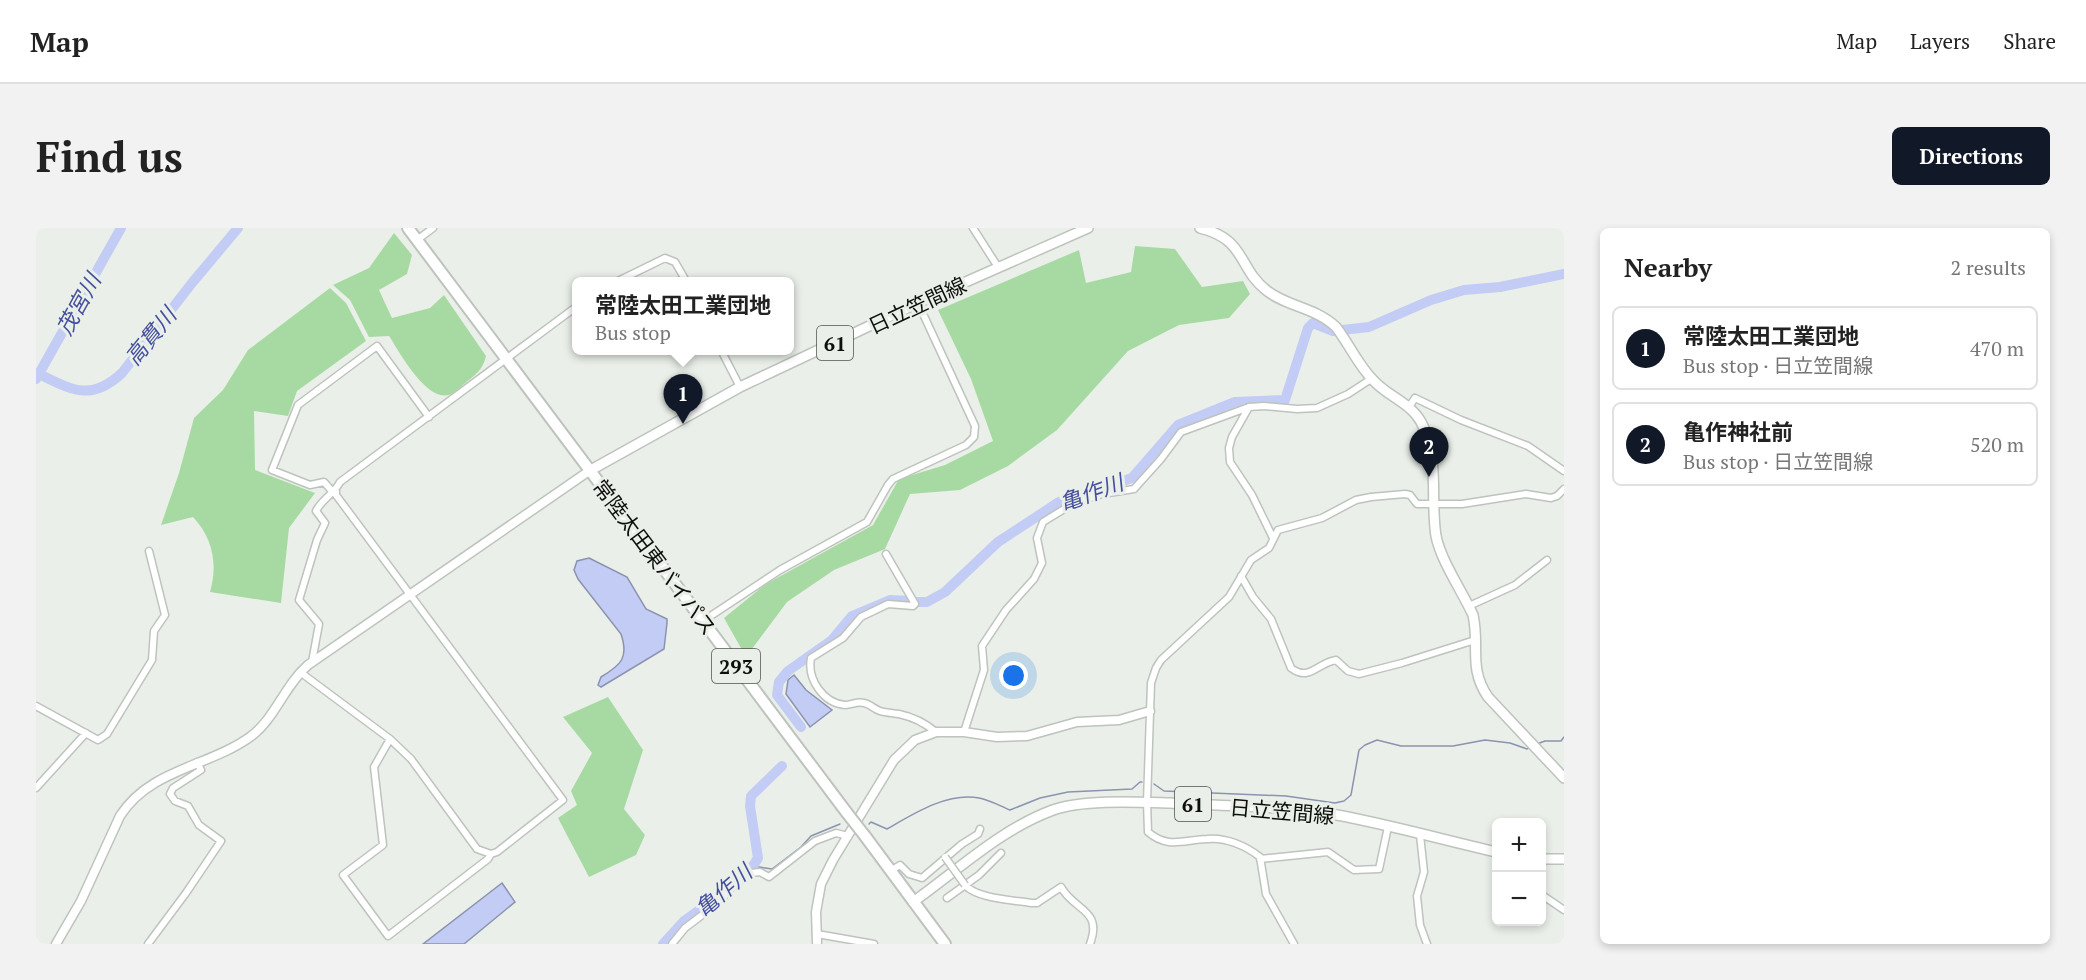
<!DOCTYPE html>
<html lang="en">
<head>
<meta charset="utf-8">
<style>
	body { margin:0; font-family:"PT Serif","Noto Sans JP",serif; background:#f2f2f2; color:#222 }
	.controls { position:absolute; right:18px; bottom:18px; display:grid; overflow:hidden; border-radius:9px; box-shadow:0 3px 9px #0003 }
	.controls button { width:54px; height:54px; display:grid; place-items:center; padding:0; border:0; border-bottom:2px solid #e0e0e0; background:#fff; color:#222; font:30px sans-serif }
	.you { position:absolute; left:978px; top:448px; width:21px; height:21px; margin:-15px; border:4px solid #fff; border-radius:50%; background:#1a73e8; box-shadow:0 0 0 9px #1a73e833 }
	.badge { display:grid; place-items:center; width:39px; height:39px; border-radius:50%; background:#111827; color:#fff; font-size:20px; font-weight:700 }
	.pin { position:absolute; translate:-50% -50px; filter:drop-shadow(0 2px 3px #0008) }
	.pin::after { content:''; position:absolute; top:32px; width:21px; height:18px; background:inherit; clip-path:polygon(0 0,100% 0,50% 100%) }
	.popup { position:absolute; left:536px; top:49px; width:222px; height:78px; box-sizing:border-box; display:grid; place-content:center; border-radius:9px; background:#fff; filter:drop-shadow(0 2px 4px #0005); font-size:20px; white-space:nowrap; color:#767676 }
	.popup b { font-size:22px; color:#222 }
	.popup::after { content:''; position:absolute; left:50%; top:100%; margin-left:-12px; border:12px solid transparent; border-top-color:#fff }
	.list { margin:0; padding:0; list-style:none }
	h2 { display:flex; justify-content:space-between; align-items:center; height:78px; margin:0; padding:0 24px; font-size:26px }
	h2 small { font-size:20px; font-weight:400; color:#767676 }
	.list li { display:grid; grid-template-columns:39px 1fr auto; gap:18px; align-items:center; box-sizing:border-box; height:84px; margin:0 12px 12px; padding:0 12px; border:2px solid #e0e0e0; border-radius:9px }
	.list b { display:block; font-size:22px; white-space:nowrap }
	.list p { margin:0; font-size:20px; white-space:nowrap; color:#767676 }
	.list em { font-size:20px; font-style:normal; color:#767676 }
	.map { position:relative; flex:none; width:1528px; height:716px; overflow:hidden; border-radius:9px }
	header { display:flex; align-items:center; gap:36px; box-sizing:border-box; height:84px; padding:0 30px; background:#fff; border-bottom:2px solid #e0e0e0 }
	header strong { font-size:28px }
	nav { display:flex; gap:33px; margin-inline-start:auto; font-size:21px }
	.intro { display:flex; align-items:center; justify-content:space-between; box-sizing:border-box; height:144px; padding:0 36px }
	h1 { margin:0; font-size:42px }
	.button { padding:15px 27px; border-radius:9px; background:#111827; color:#fff; font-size:21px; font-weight:700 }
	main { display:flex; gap:36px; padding:0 36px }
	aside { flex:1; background:#fff; border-radius:9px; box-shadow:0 3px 9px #0003 }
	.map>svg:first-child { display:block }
</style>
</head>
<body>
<header>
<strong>Map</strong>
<nav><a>Map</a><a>Layers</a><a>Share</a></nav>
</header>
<div class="intro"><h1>Find us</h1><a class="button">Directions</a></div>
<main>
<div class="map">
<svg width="1528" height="716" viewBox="0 0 1528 716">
	<rect width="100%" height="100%" fill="#eaf0e9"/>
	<path fill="#a7daa2" d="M358 5 376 27 371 46 343 62 356 90 394 80 408 67 450 128C447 142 439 147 428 156 425 158 421 163 417 165 393 180 363 123 353 108L333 109 314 72 297 57 333 40Z
		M1099 18 1139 21 1166 59 1207 53 1214 66 1193 90 1143 97 1092 123 1021 202 972 238 924 262 874 266 849 321 798 342 751 374 710 429 688 390 730 356 837 297 863 251 909 237 957 213 935 151 902 82 1043 22 1050 55 1095 44Z
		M294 60 310 75 330 113 261 163 252 188 218 183 219 242 279 265 253 300 245 375 174 364C182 337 177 310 157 289L125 297 143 245 158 190 187 162 212 122Z
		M572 469 607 522 588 581 609 607 600 627 553 649 522 590 541 577 535 563 556 525 527 489Z"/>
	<path fill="#c3ccf5" stroke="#8c93af" stroke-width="1.5" d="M553 330 591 349 610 381 631 391V395L628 421 565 459 562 457 565 449C585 437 593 430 585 406L542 351 538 342 541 333Z
		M758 447 770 462 796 482 774 499 750 466 752 452Z
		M466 655 479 674 428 716H387Z"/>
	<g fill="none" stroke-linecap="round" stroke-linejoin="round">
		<path stroke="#8c93af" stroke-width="1.5" d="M1501 516 1509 513H1525L1528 509
			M1118 556 1128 563 1250 568 1299 575 1308 573 1315 567 1323 522 1329 517 1341 512 1365 518H1417L1449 512 1474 515 1491 521 1494 519
			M833 596 835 594 851 601C877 586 911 564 943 570 954 572 964 578 974 582L1004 570 1032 564 1096 561 1104 554H1106
			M717 638 736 641 765 619 775 608 804 596"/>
		<path stroke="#c3ccf5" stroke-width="10" d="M3 146C36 162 55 174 86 145L156 55 202 0
			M0 151 85 0
			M882 374H891L909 364 962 314 1023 274 1096 250 1142 197 1199 174 1249 172 1272 100 1277 95 1297 103 1333 99 1395 72 1428 62 1464 59 1528 46
			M765 499 741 467 743 454 752 443 796 412 816 388 854 372 875 373
			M627 716 648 693 676 673 701 647 717 638 722 630 714 578 715 568 746 538"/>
		<defs>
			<path id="street" d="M937 0 962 39
				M381 12 397 0
				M582 53 629 30 639 34 650 53
				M685 122 704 159
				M1213 179 1196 209 1193 220 1194 234 1216 267 1237 310
				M1373 179 1379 170 1425 192 1492 218 1528 243
				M850 326 879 376 877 378 852 376 825 389 807 410 775 430C771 451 787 475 809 477 816 477 821 473 828 475 834 476 838 481 844 483 850 485 857 485 863 486 877 489 889 495 900 504
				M1205 348 1217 369 1235 391 1255 440C1273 454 1281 435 1300 432L1312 443 1323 446 1366 435 1439 412
				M1433 378 1479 357 1511 332
				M667 393 744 342 831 294 852 257 857 251 930 217 938 209 939 198 882 75
				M276 434 283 396 263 372 281 312 289 295 280 283C286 271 298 266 304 254L540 79
				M264 444 354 511 375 531 441 621 455 626
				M0 478 62 512 71 506 116 432 118 403 129 387 113 323
				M928 504 948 442 946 418 970 382 998 351 1006 335 1001 310 1007 294 1038 275 1066 266 1098 261 1125 231 1145 204 1213 179 1228 178 1261 181 1281 180 1312 166 1335 151
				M354 511 338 539 347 617 307 647 352 708 452 631 455 626 461 624 527 572 300 267V263L295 262 288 254 274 257 236 242 262 177 341 118 393 189
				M0 560 50 505
				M1384 607 1388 644 1381 668 1384 697 1391 716
				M1224 631 1292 624 1318 642 1343 641 1352 599
				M854 643 864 637 873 646 886 650 926 616 942 606 944 601
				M929 657C941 671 978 672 996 675H1001L1025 659C1038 683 1067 681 1054 716
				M1506 667 1528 682
				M911 670 943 647 965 625
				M781 706 838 716
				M112 716 150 665 185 613 163 597 152 578 139 573 134 566 137 560 165 542 161 534
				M636 716 649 700 682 675 695 660 714 645 724 644 733 649 779 613 800 605 812 608
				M1258 716 1230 666 1224 629C1210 618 1190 609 1171 611 1147 612 1132 621 1112 604L1111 574 1115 455 1120 440 1125 432 1193 369 1215 332 1233 320 1242 302 1286 290 1320 272 1335 269 1369 266 1374 267 1381 276H1426L1490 266 1515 270 1521 268 1528 261"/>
			<path id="secondary" d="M781 714 780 684 785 656 797 632 858 532 879 512 900 504H928L961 509 991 508 1041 494 1083 492 1114 483
				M20 716 45 673 84 588C114 541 172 539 214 509 239 491 248 458 272 437L553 243"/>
			<path id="primary" d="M1164 0C1210 11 1202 40 1230 62 1251 79 1279 79 1300 99 1313 116 1322 137 1337 152 1351 168 1375 175 1385 194 1404 228 1394 271 1400 308 1405 333 1426 363 1437 387 1444 418 1432 440 1452 469L1528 550
				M553 243 704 159 882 75 1052 0
				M1506 631H1528
				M877 674C922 642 965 601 1017 582 1047 571 1102 574 1134 575 1190 578 1247 578 1301 587 1355 597 1408 612 1460 624"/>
			<path id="highway" d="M372 0 811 585
				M829 608 909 716"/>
		</defs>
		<use href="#street" stroke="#bdc3bd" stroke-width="9"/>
		<use href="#secondary" stroke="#bdc3bd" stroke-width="11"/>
		<use href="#primary" stroke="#bdc3bd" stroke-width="12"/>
		<use href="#highway" stroke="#bdc3bd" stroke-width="14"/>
		<use href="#street" stroke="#fff" stroke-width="6"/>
		<use href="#secondary" stroke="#fff" stroke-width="8"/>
		<use href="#primary" stroke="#fff" stroke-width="9"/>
		<use href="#highway" stroke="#fff" stroke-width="10"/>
		<defs>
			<path id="street-bridge" d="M909 629 929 657"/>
			<path id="highway-bridge" d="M811 585 829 608"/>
		</defs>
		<use href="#street-bridge" stroke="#bdc3bd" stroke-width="9" stroke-linecap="butt"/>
		<use href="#highway-bridge" stroke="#bdc3bd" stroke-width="14" stroke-linecap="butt"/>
		<use href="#street-bridge" stroke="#fff" stroke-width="6"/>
		<use href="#highway-bridge" stroke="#fff" stroke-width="10"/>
	</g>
	<g text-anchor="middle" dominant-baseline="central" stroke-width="6" stroke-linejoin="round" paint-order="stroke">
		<g fill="#eaf0e9" stroke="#4f524e" stroke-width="1.5">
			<rect x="781" y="98" width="36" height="34" rx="4.5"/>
			<rect x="676" y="421" width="48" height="34" rx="4.5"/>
			<rect x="1139" y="559" width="36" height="34" rx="4.5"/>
		</g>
		<g font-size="20" font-weight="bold" fill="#0d0f0c">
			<text x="799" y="115">61</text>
			<text x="700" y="438">293</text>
			<text x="1157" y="576">61</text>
		</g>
		<g font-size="21" fill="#0d0f0c" stroke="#eaf0e9">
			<text transform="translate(881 77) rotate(-25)">日立笠間線</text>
			<text transform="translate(619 329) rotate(53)">常陸太田東バイパス</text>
			<text transform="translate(1246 583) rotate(5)">日立笠間線</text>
		</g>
		<g font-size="22" font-style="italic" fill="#444e9d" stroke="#eaf0e9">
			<text transform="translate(42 76) rotate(-61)">茂宮川</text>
			<text transform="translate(114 108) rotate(-51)">高貫川</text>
			<text transform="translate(1055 264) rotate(-20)">亀作川</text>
			<text transform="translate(687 662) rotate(-41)">亀作川</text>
		</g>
	</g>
</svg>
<div class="controls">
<button>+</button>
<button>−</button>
</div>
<div class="you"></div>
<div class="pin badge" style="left:647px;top:196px">1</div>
<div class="popup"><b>常陸太田工業団地</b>Bus stop</div>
<div class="pin badge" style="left:1393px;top:249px">2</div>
</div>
<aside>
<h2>Nearby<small>2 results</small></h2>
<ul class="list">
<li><span class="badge">1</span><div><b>常陸太田工業団地</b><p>Bus stop · 日立笠間線</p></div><em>470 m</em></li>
<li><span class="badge">2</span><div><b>亀作神社前</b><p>Bus stop · 日立笠間線</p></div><em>520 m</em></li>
</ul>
</aside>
</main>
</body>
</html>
